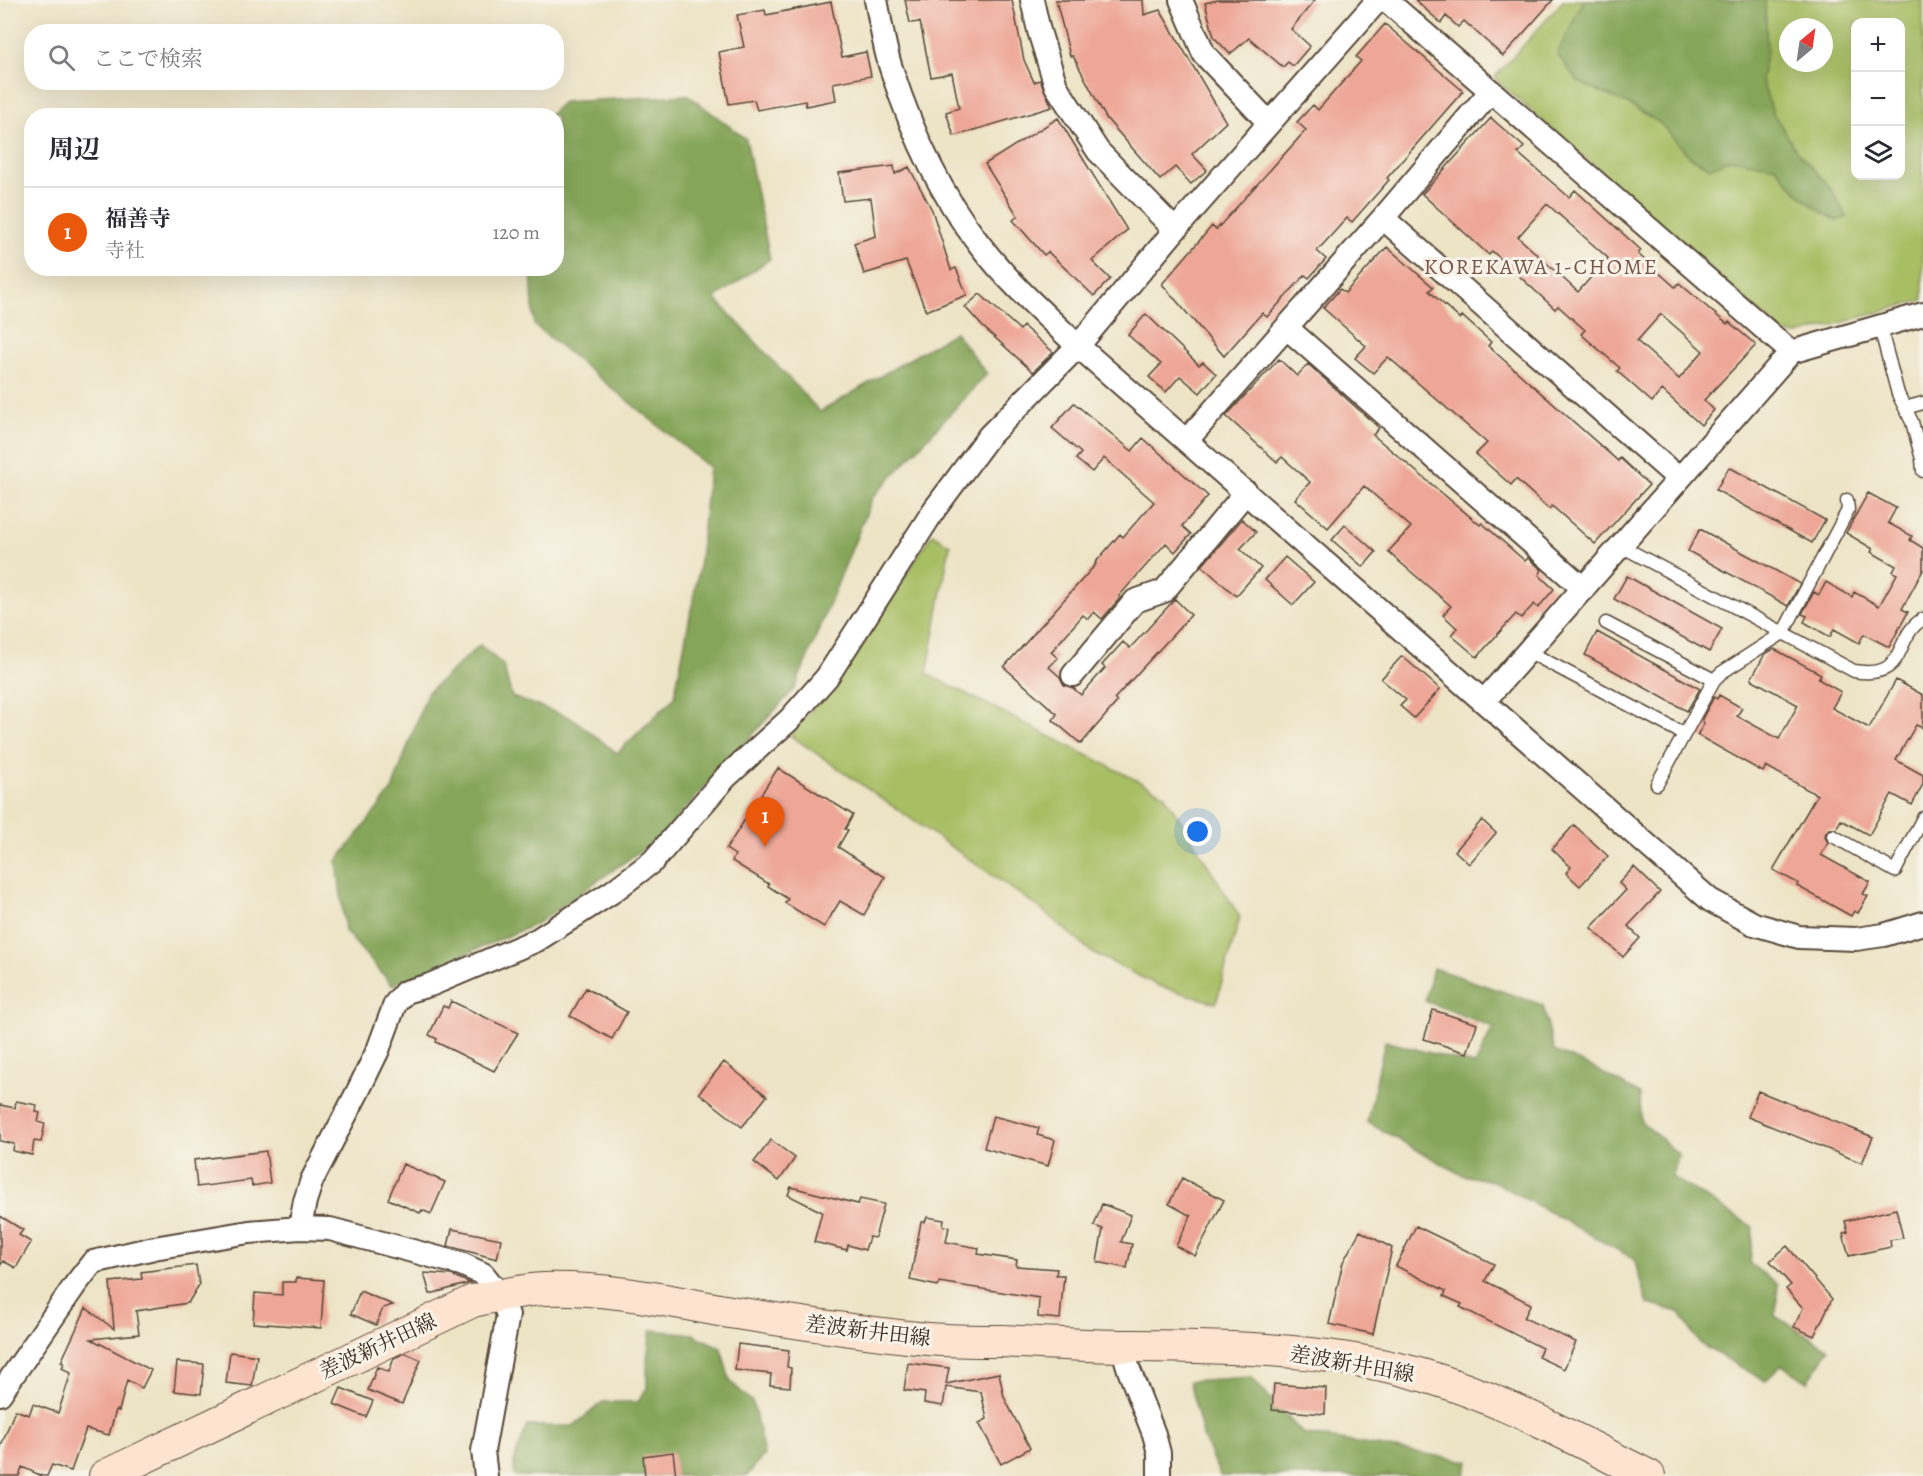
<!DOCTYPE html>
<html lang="ja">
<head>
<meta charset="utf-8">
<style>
	body { margin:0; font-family:Alegreya,"Noto Serif JP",serif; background:#f7f7f7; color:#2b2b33 }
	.controls { position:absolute; right:18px; top:18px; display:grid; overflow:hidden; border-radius:12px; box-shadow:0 6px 24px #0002 }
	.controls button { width:54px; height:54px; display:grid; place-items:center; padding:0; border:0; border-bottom:2px solid #e1e1e2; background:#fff; color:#2b2b33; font:30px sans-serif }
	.compass { position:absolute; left:1779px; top:18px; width:54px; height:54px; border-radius:50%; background:#fff; box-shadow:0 6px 24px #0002; rotate:29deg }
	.you { position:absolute; left:1198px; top:832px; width:21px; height:21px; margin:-15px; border:4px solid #fff; border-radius:50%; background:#1a73e8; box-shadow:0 0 0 9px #1a73e833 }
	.badge { display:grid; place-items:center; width:39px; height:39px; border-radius:50%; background:#ea580c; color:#fff; font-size:20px; font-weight:700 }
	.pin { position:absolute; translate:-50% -50px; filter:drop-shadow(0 2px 3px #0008) }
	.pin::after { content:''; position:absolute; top:32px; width:21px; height:18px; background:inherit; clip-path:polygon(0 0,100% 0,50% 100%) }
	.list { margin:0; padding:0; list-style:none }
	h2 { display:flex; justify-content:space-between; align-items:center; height:78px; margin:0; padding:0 24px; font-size:26px }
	h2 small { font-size:20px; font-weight:400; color:#7c7c81 }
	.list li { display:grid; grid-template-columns:39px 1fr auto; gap:18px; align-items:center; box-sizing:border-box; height:90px; padding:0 24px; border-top:2px solid #e1e1e2 }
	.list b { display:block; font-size:22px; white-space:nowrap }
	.list p { margin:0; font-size:20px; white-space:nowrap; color:#7c7c81 }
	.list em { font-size:20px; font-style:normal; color:#7c7c81 }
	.icon { flex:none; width:33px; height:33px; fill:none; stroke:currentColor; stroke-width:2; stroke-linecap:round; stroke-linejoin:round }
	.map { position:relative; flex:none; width:1923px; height:1476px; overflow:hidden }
	.search { position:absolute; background:#fff; box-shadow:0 6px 24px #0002; left:24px; top:24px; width:540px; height:66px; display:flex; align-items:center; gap:15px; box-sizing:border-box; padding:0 21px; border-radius:24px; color:#7c7c81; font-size:22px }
	.panel { position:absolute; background:#fff; box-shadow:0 6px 24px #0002; left:24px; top:108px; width:540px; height:168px; border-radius:24px }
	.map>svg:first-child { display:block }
</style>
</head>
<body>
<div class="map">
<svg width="1923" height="1476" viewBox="0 0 1923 1476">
	<rect width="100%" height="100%" fill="#f7f3e8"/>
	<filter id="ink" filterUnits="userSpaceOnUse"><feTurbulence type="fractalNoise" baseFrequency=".0167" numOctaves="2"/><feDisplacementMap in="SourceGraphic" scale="12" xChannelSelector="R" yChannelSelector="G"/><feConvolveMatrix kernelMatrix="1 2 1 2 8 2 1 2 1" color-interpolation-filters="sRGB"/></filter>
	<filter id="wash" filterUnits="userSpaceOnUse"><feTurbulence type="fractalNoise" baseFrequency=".008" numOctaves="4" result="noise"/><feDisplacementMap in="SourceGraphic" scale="24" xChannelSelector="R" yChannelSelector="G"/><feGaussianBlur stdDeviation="1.35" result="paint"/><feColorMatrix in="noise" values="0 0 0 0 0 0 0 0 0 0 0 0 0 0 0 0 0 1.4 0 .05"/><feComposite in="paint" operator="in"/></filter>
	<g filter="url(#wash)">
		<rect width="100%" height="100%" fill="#ede4c6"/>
		<path fill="#a7be63" stroke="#717440" stroke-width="1.5" fill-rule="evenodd" d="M1564 0H1923V300L1798 335 1783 333 1494 78ZM1856 22H1900V176H1856ZM1788 27H1824V63H1788Z
			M932 534 950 545 927 674 1164 794 1240 917 1216 1003 1159 986 1093 953 1038 907 790 735 850 664Z"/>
		<path fill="#85a559" stroke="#60683c" stroke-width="1.5" d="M1584 0H1765L1767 51 1761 79 1773 113 1797 151 1830 187 1847 217 1837 221C1808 205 1796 193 1776 167L1730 159 1710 168 1690 157 1660 123 1632 106 1578 82 1557 54Z
			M688 95 746 139 770 259 715 298 820 412 955 332 987 374 873 497 795 688 659 838 536 924 392 985 345 931 337 861 392 790 427 693 480 645 503 665 512 697 572 718 617 753 674 698 699 569 709 467 534 325 531 269 556 268V116L549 115 563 102Z
			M1433 968 1543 1005 1554 1051 1590 1066 1640 1094 1641 1121 1679 1155 1672 1177 1753 1227 1750 1264 1778 1284 1776 1316 1829 1349 1808 1382 1782 1365 1765 1381 1700 1344 1679 1312 1647 1304 1634 1259 1493 1181 1462 1175 1367 1122 1385 1041 1475 1065 1493 1027 1425 1001Z
			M651 1330 693 1334 721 1348 730 1381 753 1403 764 1455 747 1476H630L629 1474 615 1476H514V1461L527 1426H573L603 1402H638L647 1388V1358Z
			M1251 1377 1303 1434 1469 1461 1464 1476H1220L1204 1439 1189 1381Z"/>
		<g id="blocks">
			<path fill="#eea696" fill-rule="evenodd" d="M905 0H1012L1024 60 1034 82 1040 80 1052 107 954 136 946 112 959 108 952 73 931 77 920 22 910 23Z
				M1056 0H1143L1144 15 1160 10 1226 122 1192 154 1207 170 1191 184 1175 167 1160 180 1106 118 1073 56H1070Z
				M1218 0H1315L1291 29 1310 46 1293 66 1288 62 1283 67 1249 38 1230 54 1214 37 1205 3Z
				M1415 0H1553L1503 56 1464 21 1458 27 1446 16 1441 23Z
				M831 2 842 57 866 52 871 76 833 83 836 100 806 106 805 101 757 110 754 100 729 104 719 52 744 47 737 15 765 10 766 15Z
				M1385 24 1463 91 1387 178 1389 180 1352 222 1347 218 1317 251 1326 259 1309 278 1305 275 1267 317 1262 313 1224 356 1162 284 1212 226 1216 230 1306 130 1297 122 1313 105 1318 110 1361 61 1356 57Z
				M1058 118 1127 230 1092 261 1110 279 1094 296 1048 252 1044 255 1013 220 1018 216 985 164Z
				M1491 118 1524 147 1518 153 1569 197 1575 190 1641 250 1638 254 1675 287 1679 283 1727 324 1729 322 1756 345 1704 400 1714 410 1701 425 1662 390 1652 402 1617 371 1620 368 1581 334 1585 330 1558 306 1555 309 1492 251 1489 255 1422 194ZM1547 204 1608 258 1578 292 1518 237ZM1661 314 1703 351 1679 379 1637 341Z
				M894 166 895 174 909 167 932 210 951 270 956 268 967 295 926 311 906 261 864 274 854 243 876 236 871 198 843 201 839 173Z
				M1387 247 1433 287 1429 291 1460 319 1462 316 1491 342 1488 346 1618 461 1620 458 1649 485 1595 544 1552 506 1549 509 1516 479 1511 485 1476 454 1487 443 1388 357 1373 373 1355 358 1366 346 1323 308 1340 289 1345 293Z
				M980 294 1020 330 1023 326 1053 352 1033 372 982 326 965 307Z
				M1146 314 1199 365 1203 362 1216 374 1200 393 1180 376 1166 392 1149 377 1161 364 1128 335Z
				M1279 359 1297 376 1308 364 1379 428 1373 435 1480 525 1482 523 1525 561 1528 558 1542 570 1539 575 1554 589 1538 608 1534 604 1521 618 1516 614 1477 657 1451 635 1457 628 1443 615 1451 606 1388 552 1411 527 1364 486 1328 528 1295 499 1310 482 1282 457 1277 462 1226 416Z
				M1074 403 1132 451 1143 438 1208 496 1182 526 1191 534 1175 552 1166 543 1119 596 1120 598 1102 619 1094 612 1088 619 1083 615 1051 652 1058 658 1049 667 1060 677 1064 685 1073 688 1081 695 1105 668 1102 665 1123 642 1130 648 1175 599 1191 615 1114 699 1117 702 1081 744 1053 720 1057 714 1004 667 1096 564 1095 563 1120 534 1123 537 1154 502 1104 458 1092 472 1076 459 1081 453 1052 428Z
				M1729 467 1825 520 1812 543 1716 490Z
				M1868 493 1896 508 1888 523 1912 536 1910 540 1923 548V570L1902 609 1908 612 1889 647 1864 634 1859 643 1834 629 1830 637 1804 622 1807 616 1802 614 1814 592 1819 595 1826 582 1852 597 1854 592 1879 606 1897 574 1893 572 1896 566 1871 552 1873 549 1846 533Z
				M1242 519 1256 532 1240 549 1261 568 1236 596 1202 566Z
				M1345 525 1376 552 1363 567 1332 540Z
				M1700 529 1800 584 1788 606 1688 551Z
				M1285 557 1314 582 1293 605 1265 580Z
				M1627 576 1722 629 1709 652 1614 599Z
				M1597 632 1700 689 1687 711 1585 655Z
				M1774 649 1821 674 1818 679 1841 692 1832 708 1869 728 1896 680 1923 695V728L1916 725 1896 760 1923 775V784L1912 805 1892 794 1869 835 1841 820 1836 829H1829L1826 832 1825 837 1828 843 1821 855 1870 882 1863 894 1868 896 1858 913 1854 911 1851 916 1797 886 1798 883 1773 870 1817 795 1766 766 1763 772 1697 735 1704 724 1702 719 1714 697 1717 699 1719 695 1742 708 1737 716 1779 739 1798 705 1751 679 1765 654Z
				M1402 656 1440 689 1414 718 1400 706 1406 700 1381 679Z
				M778 768 853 815 845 829 848 830 838 847 885 877 864 915 840 901 824 927 785 903 788 899 768 886 769 884 732 861 735 855 726 849Z
				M1482 820 1496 833 1469 864 1455 851Z
				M1574 825 1608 856 1580 886 1566 873 1571 867 1552 849Z
				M1634 867 1660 892 1628 926 1640 938 1623 957 1591 928 1626 890 1619 883Z
				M586 988 627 1012 612 1039 570 1016Z
				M451 1001 518 1033 494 1071 436 1042 437 1039 429 1035 443 1006 448 1008Z
				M1433 1010 1477 1024 1467 1053 1424 1039Z
				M724 1062 767 1096 742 1127 699 1093Z
				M1758 1091 1873 1137 1862 1163 1748 1117Z
				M16 1101 37 1105 36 1112 40 1113 38 1122 45 1124 41 1142 34 1141 32 1155 13 1151 14 1144 0 1141V1105L15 1108Z
				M993 1116 1039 1128 1037 1135 1055 1140 1048 1166 984 1148Z
				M771 1140 795 1158 779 1181 754 1162Z
				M266 1151 270 1183 252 1186 251 1180 197 1187 194 1160Z
				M403 1164 445 1182 431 1214 422 1210 420 1213 388 1199Z
				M1182 1178 1224 1200 1195 1256 1176 1246 1191 1216 1169 1204Z
				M791 1187 858 1204 860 1199 884 1204 875 1238 869 1237 865 1250 848 1245 847 1250 814 1242 822 1212 788 1195Z
				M1102 1204 1131 1215 1121 1242 1132 1244 1127 1268 1097 1262 1103 1229 1094 1226Z
				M1896 1209 1903 1238 1890 1240 1891 1247 1849 1256 1843 1233 1848 1232 1845 1221Z
				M0 1216 23 1230 19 1235 31 1242 16 1268 3 1261 0 1266Z
				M927 1217 944 1220 943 1226 949 1227 946 1242 979 1248 978 1254 1017 1260 1016 1266 1057 1269 1056 1275H1064L1060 1319 1038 1317 1039 1298 939 1282 938 1286 910 1280 921 1222H925Z
				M1416 1226 1494 1264 1485 1281 1531 1304 1524 1318 1576 1342 1564 1369 1538 1357 1542 1348 1460 1307 1462 1304 1444 1296 1446 1291 1396 1266Z
				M452 1229 501 1239 497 1259 448 1246Z
				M1360 1231 1392 1248 1373 1334 1329 1324 1343 1262Z
				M1787 1246 1832 1299 1814 1336 1794 1327 1803 1308 1786 1289 1791 1285 1770 1261Z
				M196 1265 199 1285 188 1303 136 1311 139 1334 91 1339 151 1370 142 1388 127 1380 119 1411 116 1410 109 1435 86 1429 71 1471 52 1465 47 1476H42L22 1467 19 1476H0V1449L15 1410 29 1415 33 1404 58 1413 71 1373 62 1368 64 1363 61 1362 86 1308 114 1329 110 1282 142 1279 141 1272Z
				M424 1273 451 1275 470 1283 430 1294Z
				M296 1278 324 1280 321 1328 253 1323 255 1293 282 1295V1282H296Z
				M360 1291 393 1305 383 1308 376 1325 351 1314Z
				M738 1344 789 1350 787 1367 791 1368 790 1387 770 1385 771 1374 735 1370Z
				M230 1352 257 1356 252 1386 226 1383Z
				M405 1353 421 1360 402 1404 368 1390 377 1367 389 1372 394 1358Z
				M177 1362 204 1364 201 1394 174 1391Z
				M908 1363 949 1368 946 1384 999 1373 1004 1397 1030 1448 1001 1464 979 1423 987 1419 981 1392 946 1387 943 1406 924 1403 925 1393 904 1390Z
				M1274 1384 1326 1388 1325 1414 1272 1410Z
				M341 1388 373 1401 366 1417 334 1404Z
				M673 1452 676 1476H645L643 1456Z"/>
		</g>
	</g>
	<g filter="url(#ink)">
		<use href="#blocks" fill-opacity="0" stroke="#564637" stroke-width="1.5"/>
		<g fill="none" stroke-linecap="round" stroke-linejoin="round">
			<defs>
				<path id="service" d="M1880 327 1898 394 1912 422 1922 459 1923 471
					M1905 408 1923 403
					M1621 546 1854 671C1910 680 1892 637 1923 619
					M1606 623 1714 680
					M1529 652 1684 734
					M1657 784 1714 680 1721 673 1783 633 1848 510 1847 500
					M1833 836 1895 871 1923 818"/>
				<path id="minor" d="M876 0C881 23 884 49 892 71 912 132 938 191 977 241 1006 280 1043 313 1078 346L1710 900 1754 924 1799 937 1856 939 1884 935 1923 923
					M1032 0 1039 31 1056 86 1098 151 1175 230
					M1181 0 1204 54 1269 123
					M1386 0 1791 352
					M1383 218 1679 479
					M1287 328 1584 589
					M1187 440 1383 218 1491 91
					M1073 675 1135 601 1164 591 1246 492
					M1484 701 1791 352 1923 314
					M300 1228 305 1201 312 1180 358 1091 378 1050 395 1004 405 992 430 985 537 940 612 892 653 861 726 777 789 720 827 677 934 510 989 436 1078 346 1175 230 1378 0
					M1122 1346 1129 1370 1154 1434 1159 1453V1476
					M0 1394 75 1285 93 1262 154 1248 249 1232 300 1228 330 1229 461 1264 483 1274 500 1295 508 1315 483 1451 486 1476"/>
				<path id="secondary" d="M105 1476 473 1301C496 1296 520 1290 544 1289 609 1287 673 1302 736 1313 800 1323 864 1333 928 1339 952 1341 977 1341 1001 1341 1041 1343 1082 1345 1122 1346 1219 1347 1316 1347 1411 1372 1494 1394 1572 1438 1649 1476"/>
			</defs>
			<use href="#service" stroke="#564637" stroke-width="15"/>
			<use href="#minor" stroke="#564637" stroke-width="26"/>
			<use href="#secondary" stroke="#564637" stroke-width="34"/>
			<use href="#service" stroke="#fff" stroke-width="12"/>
			<use href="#minor" stroke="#fff" stroke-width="22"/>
			<use href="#secondary" stroke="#fde4d1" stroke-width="32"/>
		</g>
	</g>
	<g text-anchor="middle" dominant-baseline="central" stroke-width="6" stroke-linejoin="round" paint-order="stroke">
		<g font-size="21" fill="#3b2a1e" stroke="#f7f3e8">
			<text transform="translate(868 1331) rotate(7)">差波新井田線</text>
			<text transform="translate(378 1346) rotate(-25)">差波新井田線</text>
			<text transform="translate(1352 1364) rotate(10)">差波新井田線</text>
		</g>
		<g font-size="22" letter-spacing="1.5" fill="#7a5548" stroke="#f7f3e8">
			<text x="1541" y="267">KOREKAWA 1-CHOME</text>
		</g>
	</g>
</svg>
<div class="controls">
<button>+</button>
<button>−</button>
<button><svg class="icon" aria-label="layers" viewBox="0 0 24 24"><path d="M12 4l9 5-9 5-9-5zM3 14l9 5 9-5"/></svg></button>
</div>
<svg class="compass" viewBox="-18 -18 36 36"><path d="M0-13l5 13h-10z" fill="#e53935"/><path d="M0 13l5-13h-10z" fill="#7c7c81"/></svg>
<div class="you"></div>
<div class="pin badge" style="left:765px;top:847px">1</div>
<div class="search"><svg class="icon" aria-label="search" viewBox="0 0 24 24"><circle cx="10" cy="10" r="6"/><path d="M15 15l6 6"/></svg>ここで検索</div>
<section class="panel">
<h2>周辺<small></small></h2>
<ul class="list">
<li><span class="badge">1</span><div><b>福善寺</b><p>寺社</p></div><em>120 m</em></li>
</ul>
</section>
</div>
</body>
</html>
